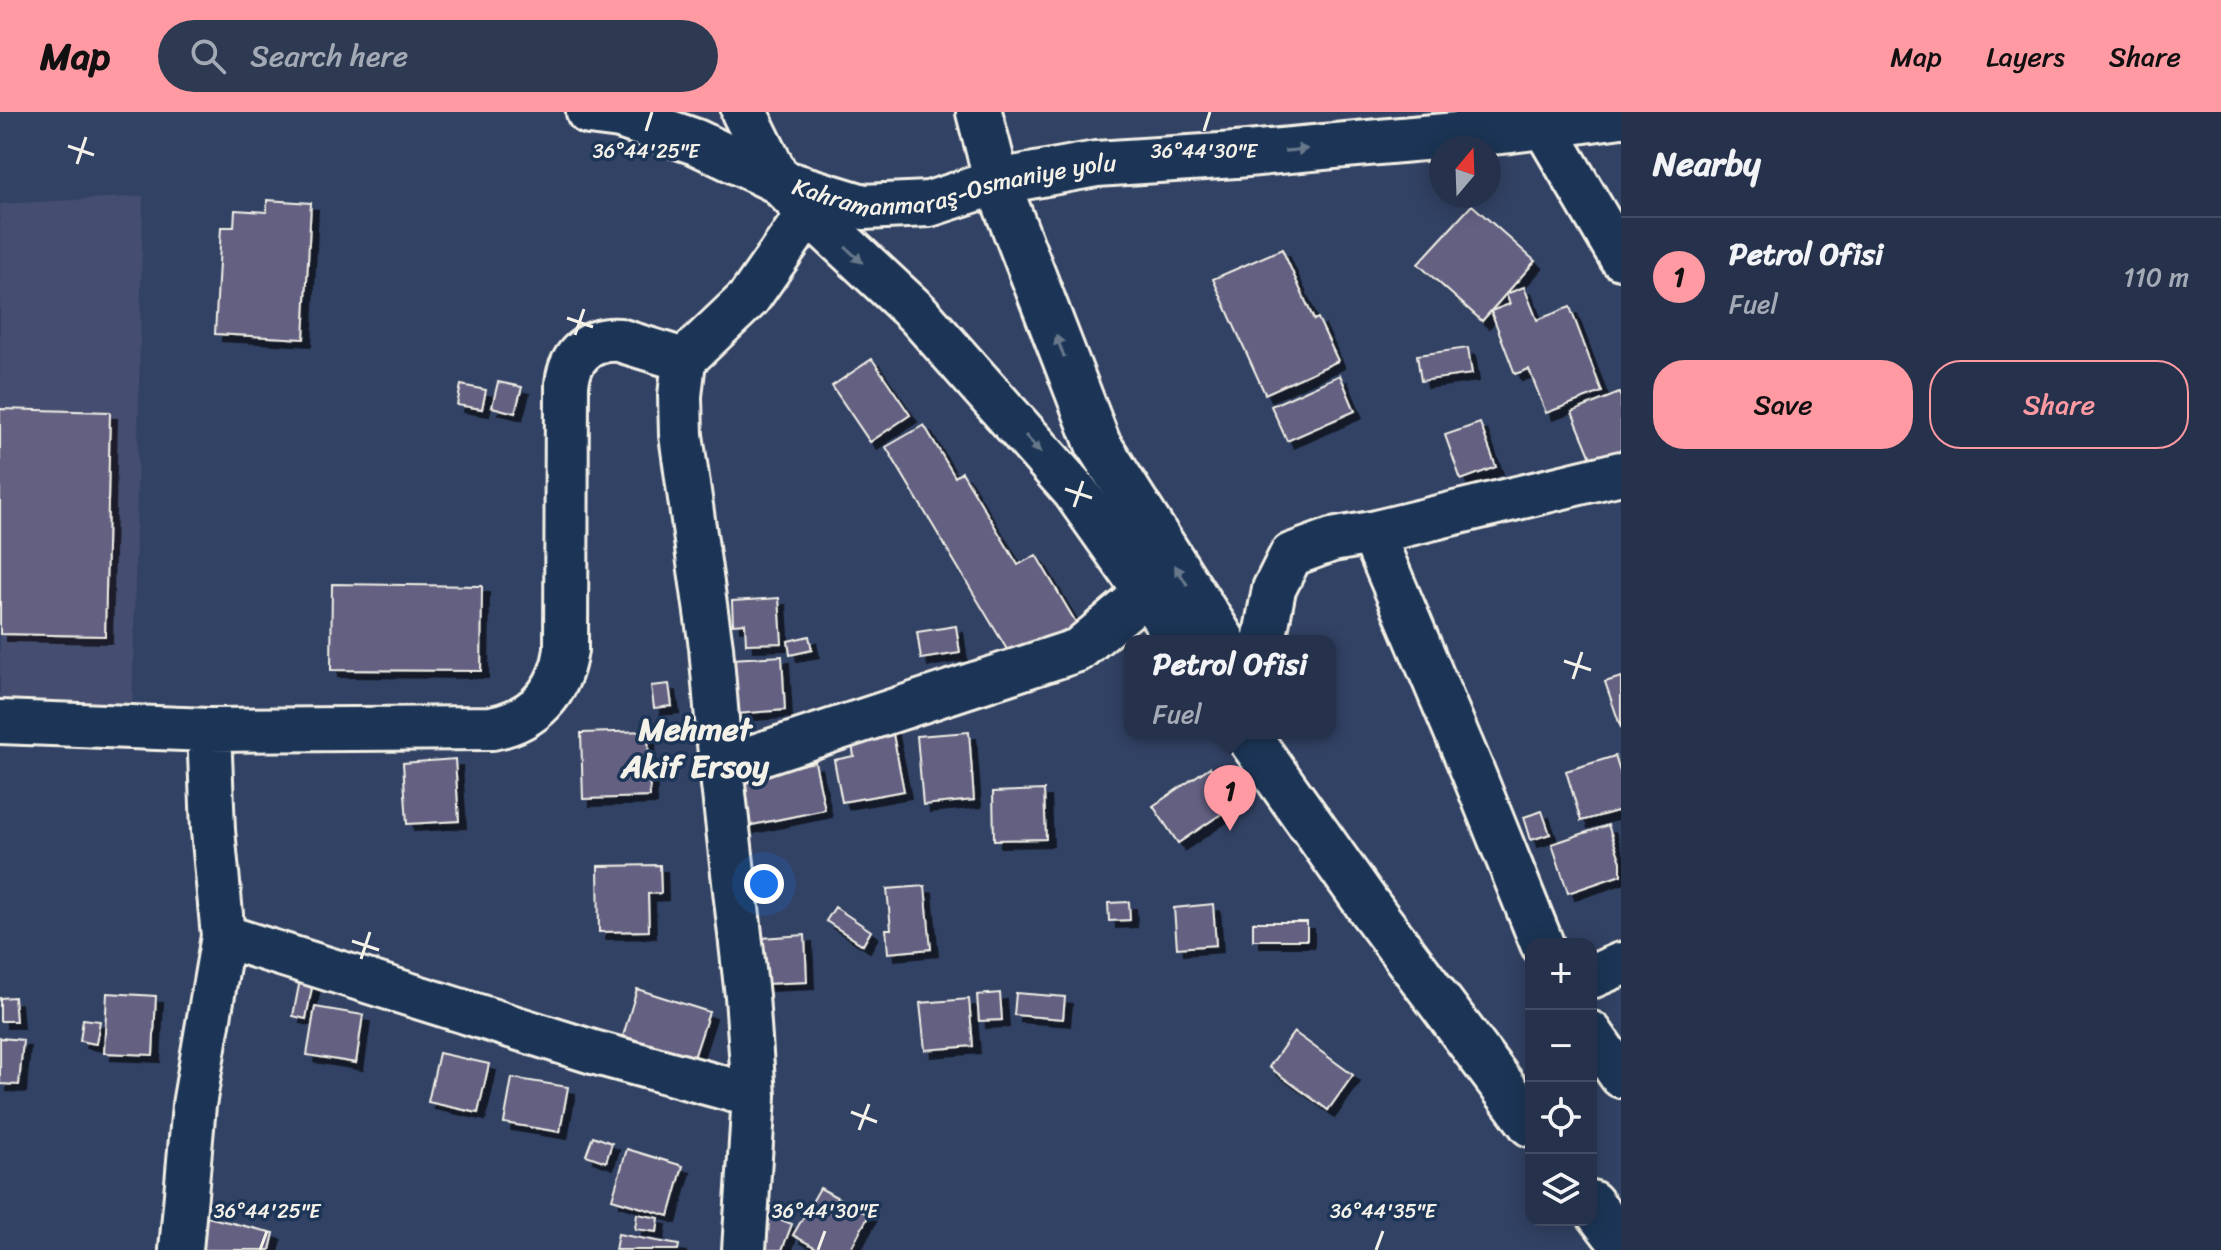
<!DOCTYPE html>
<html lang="en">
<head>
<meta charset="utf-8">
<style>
	body { margin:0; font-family:Sriracha,sans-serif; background:#2e3a52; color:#f1f3f6 }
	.controls { position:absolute; right:24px; bottom:24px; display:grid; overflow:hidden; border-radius:16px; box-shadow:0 4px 20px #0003 }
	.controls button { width:72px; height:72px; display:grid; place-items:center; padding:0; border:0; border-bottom:2px solid #424d63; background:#26324b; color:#f1f3f6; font:40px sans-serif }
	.compass { position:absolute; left:1429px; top:24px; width:72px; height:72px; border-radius:50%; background:#26324b; box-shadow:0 4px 20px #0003; rotate:19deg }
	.you { position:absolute; left:764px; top:772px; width:28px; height:28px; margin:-20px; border:6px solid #fff; border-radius:50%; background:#1a73e8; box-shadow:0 0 0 12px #1a73e833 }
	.badge { display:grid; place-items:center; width:52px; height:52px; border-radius:50%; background:#ff9aa2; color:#111; font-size:26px; font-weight:700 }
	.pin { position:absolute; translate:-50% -66px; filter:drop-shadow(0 2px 4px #0008) }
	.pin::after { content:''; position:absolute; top:42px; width:28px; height:24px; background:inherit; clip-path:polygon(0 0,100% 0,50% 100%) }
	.popup { position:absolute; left:1124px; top:523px; width:212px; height:104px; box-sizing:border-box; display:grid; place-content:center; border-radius:16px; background:#26324b; filter:drop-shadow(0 2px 6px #0005); font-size:26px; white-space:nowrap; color:#a4aab5 }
	.popup b { font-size:30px; color:#f1f3f6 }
	.popup::after { content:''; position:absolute; left:50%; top:100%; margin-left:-16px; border:16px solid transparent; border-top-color:#26324b }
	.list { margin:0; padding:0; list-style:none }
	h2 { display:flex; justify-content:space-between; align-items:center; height:104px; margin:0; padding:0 32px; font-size:34px }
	h2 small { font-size:26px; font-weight:400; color:#a4aab5 }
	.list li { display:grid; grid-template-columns:52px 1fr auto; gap:24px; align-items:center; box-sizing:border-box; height:120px; padding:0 32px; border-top:2px solid #424d63 }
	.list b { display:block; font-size:30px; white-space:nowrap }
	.list p { margin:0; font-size:26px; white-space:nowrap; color:#a4aab5 }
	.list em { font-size:26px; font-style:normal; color:#a4aab5 }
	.actions { display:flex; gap:16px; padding:24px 32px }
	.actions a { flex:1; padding:18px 0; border:2px solid #ff9aa2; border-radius:32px; text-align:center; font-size:28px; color:#ff9aa2 }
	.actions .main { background:#ff9aa2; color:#111 }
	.icon { flex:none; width:44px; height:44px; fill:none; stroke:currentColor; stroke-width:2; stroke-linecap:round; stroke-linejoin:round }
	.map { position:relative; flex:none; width:1621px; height:1138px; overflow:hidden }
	header { display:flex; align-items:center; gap:48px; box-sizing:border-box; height:112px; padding:0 40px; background:#ff9aa2; color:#111 }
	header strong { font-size:38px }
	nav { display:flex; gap:44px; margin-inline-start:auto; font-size:28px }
	.search { width:560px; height:72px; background:#2e3a52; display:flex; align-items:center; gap:20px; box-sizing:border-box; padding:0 28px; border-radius:44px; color:#a4aab5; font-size:30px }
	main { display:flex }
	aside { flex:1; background:#26324b }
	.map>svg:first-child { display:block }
</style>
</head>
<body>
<header>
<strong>Map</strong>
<div class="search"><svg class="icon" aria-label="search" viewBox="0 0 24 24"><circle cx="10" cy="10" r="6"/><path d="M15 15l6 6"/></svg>Search here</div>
<nav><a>Map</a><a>Layers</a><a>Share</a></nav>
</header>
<main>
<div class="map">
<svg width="1621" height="1138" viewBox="0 0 1621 1138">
	<defs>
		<filter id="shadow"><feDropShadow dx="7" dy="7" stdDeviation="0" flood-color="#0009"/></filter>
	</defs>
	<rect width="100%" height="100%" fill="#324264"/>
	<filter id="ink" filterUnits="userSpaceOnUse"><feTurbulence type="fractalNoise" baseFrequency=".0125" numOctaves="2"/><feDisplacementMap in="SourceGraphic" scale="16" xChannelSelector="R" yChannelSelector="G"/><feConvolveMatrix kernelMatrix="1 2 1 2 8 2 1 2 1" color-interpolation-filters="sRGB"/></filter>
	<g filter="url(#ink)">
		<path fill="#454e6f" d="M143 84 132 612 0 610V92Z"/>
		<path fill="#636182" stroke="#f4f1e8" stroke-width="2" filter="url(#shadow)" d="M267 88 311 91 304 227 215 222 221 115H234L235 98 267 100Z
			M1472 93 1535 149 1482 209 1418 152Z
			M1282 137 1314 208 1318 206 1338 249 1265 282 1213 167Z
			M1524 175 1537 208 1570 195 1602 280 1546 301 1529 257 1515 262 1491 199 1510 192 1506 182Z
			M1468 236 1472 262 1421 269 1417 243Z
			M872 247 910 303 870 330 832 274Z
			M1340 263 1355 299 1287 329 1271 294Z
			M498 270 522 275 515 301 492 295Z
			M461 273 486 278 482 297 457 293Z
			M1619 281 1621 286V353L1598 363 1572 300Z
			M0 297 110 300 105 524 0 522Z
			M1480 311 1496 355 1461 368 1445 323Z
			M924 313 955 365 962 360 1018 453 1036 443 1078 514 1015 551 886 335Z
			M332 472 482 474 481 559 331 558Z
			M779 486 782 531 746 532 745 511 733 512 732 489Z
			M956 514 960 541 921 547 917 520Z
			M809 524 812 538 790 543 788 529Z
			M782 544 785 598 736 602 732 547Z
			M1621 565V616L1605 570Z
			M669 572 672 594 654 596 651 574Z
			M891 612 904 679 842 690 834 648 854 644 850 620Z
			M648 619 650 685 583 687 581 621Z
			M969 620 974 688 923 693 917 624Z
			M1615 644 1621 663V698L1581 709 1566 659Z
			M455 647 459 709 407 712 403 651Z
			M815 650 825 698 742 715 732 667Z
			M1210 655 1236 692 1178 731 1153 694Z
			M1044 678 1046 727 994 728 993 680Z
			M1542 699 1550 722 1531 728 1524 705Z
			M1608 713 1621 750V763L1568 781 1552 732Z
			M660 753 661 781 648 782 649 819 599 820 598 754Z
			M925 774 931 837 888 841 886 817H891L887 777Z
			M1129 790 1130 808 1109 809 1108 791Z
			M1213 792 1216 833 1177 836 1174 796Z
			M835 795 871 819 863 833 826 809Z
			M1253 810H1307V828H1253Z
			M805 823 807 870 764 872 761 826Z
			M300 868 313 870 306 907 293 904Z
			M637 877 709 900 689 961 631 943 635 928 623 924Z
			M107 881 156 884 153 943 104 941Z
			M1000 881 1002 908 979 909 977 883Z
			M1016 881 1065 885 1063 907 1014 903Z
			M14 885 16 909H0V886Z
			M969 887 973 934 925 938 920 891Z
			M315 895 363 903 356 951 307 943Z
			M83 907 100 909 96 932 80 929Z
			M1294 920 1353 963 1328 998 1269 955Z
			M0 926 23 928 19 973 0 972Z
			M439 941 489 952 478 1001 428 990Z
			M512 966 568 975 560 1020 504 1011Z
			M593 1024 612 1031 606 1050 586 1043Z
			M627 1037 683 1054 669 1104 612 1087Z
			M820 1076 869 1103 850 1138H820L793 1123Z
			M761 1100 792 1112 782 1138H765L749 1131Z
			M637 1102 659 1106 657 1120 635 1117Z
			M207 1105 274 1121 270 1138H200Z
			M618 1122 679 1133 678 1138H615Z"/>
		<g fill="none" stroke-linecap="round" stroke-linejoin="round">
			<defs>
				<path id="minor" d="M1543 13 1621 146
					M1372 421 1472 658 1542 832
					M1264 529 1274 477 1291 443 1332 428 1372 421 1621 361
					M0 610 209 618 492 616C534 608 560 580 566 538L567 272C570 243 590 226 619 228L684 248
					M721 655 1078 538 1147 480
					M223 824 593 940 754 984
					M1591 865 1621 852
					M1591 921 1621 964
					M181 1138 194 993 223 824 213 718 209 618
					M744 1138 754 984 747 884 721 655 711 535 681 323 680 284 684 248 749 186 809 100"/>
				<path id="major" d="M1372 799 1531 1012
					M1591 1091 1621 1130"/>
				<g id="highway">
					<path id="s1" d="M589 0 620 4 696 30 778 69 863 95 929 92 997 70 1096 52 1236 43 1511 18 1621 3"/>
					<path d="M744 0 778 69 809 100 918 202 1075 379 1181 529"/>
					<path d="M979 0 997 70 1098 332 1223 529"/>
					<path d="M1246 621 1372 799"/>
				</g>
			</defs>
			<use href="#minor" stroke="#f4f1e8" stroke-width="48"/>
			<use href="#major" stroke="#f4f1e8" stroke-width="50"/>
			<use href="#highway" stroke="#f4f1e8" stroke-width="50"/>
			<use href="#minor" stroke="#1d3557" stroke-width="42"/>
			<use href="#major" stroke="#1d3557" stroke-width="44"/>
			<use href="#highway" stroke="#1d3557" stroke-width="44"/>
		</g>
		<defs><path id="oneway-solid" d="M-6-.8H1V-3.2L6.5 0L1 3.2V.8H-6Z" transform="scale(2)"/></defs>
		<g fill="#68778a">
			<use href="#oneway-solid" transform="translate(1296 38) rotate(-5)"/>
			<use href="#oneway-solid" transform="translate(854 143) rotate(43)"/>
			<use href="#oneway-solid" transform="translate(1060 234) rotate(-111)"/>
			<use href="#oneway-solid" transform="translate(1033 332) rotate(49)"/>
			<use href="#oneway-solid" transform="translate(1181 463) rotate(-122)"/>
		</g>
	</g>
	<path fill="none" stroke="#f4f1e8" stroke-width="3" d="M646 19 652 0M1204 19 1210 0M68 34 94 43M77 52 86 25M567 206 593 215M575 223 584 197M1065 377 1092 386M1074 395 1083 369M1564 549 1591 558M1573 567 1582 540M352 829 379 838M361 847 370 820M851 1000 877 1010M859 1018 869 992M260 1138 267 1119M818 1138 825 1119M1376 1138 1383 1119"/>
	<g text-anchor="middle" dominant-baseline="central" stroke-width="7" stroke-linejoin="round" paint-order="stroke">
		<g font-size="24" fill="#f4f1e8" stroke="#1d3557">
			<text stroke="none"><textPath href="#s1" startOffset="384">Kahramanmaraş-Osmaniye yolu</textPath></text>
		</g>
		<g font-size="32" font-weight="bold" fill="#f4f1e8" stroke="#1d3557">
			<text x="695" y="617">Mehmet<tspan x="695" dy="37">Akif Ersoy</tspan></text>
		</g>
	</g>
	<g font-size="20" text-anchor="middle" fill="#f4f1e8" stroke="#1d3557" stroke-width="7" stroke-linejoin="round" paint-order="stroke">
		<text x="646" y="46">36°44'25"E</text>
		<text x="1204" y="46">36°44'30"E</text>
		<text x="267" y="1106">36°44'25"E</text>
		<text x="825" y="1106">36°44'30"E</text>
		<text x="1383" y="1106">36°44'35"E</text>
	</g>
</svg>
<div class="controls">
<button>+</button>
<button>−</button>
<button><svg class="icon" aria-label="locate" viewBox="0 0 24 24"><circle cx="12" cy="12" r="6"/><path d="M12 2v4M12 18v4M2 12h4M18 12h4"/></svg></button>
<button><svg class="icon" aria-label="layers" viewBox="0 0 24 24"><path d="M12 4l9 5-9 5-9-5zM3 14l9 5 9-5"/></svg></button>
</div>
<svg class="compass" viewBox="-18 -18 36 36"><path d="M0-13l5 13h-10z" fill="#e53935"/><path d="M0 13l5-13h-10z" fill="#a4aab5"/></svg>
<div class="you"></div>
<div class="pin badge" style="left:1230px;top:719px">1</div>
<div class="popup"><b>Petrol Ofisi</b>Fuel</div>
</div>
<aside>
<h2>Nearby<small></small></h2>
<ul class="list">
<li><span class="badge">1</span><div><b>Petrol Ofisi</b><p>Fuel</p></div><em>110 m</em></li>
</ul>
<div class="actions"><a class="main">Save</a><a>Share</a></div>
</aside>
</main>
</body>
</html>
